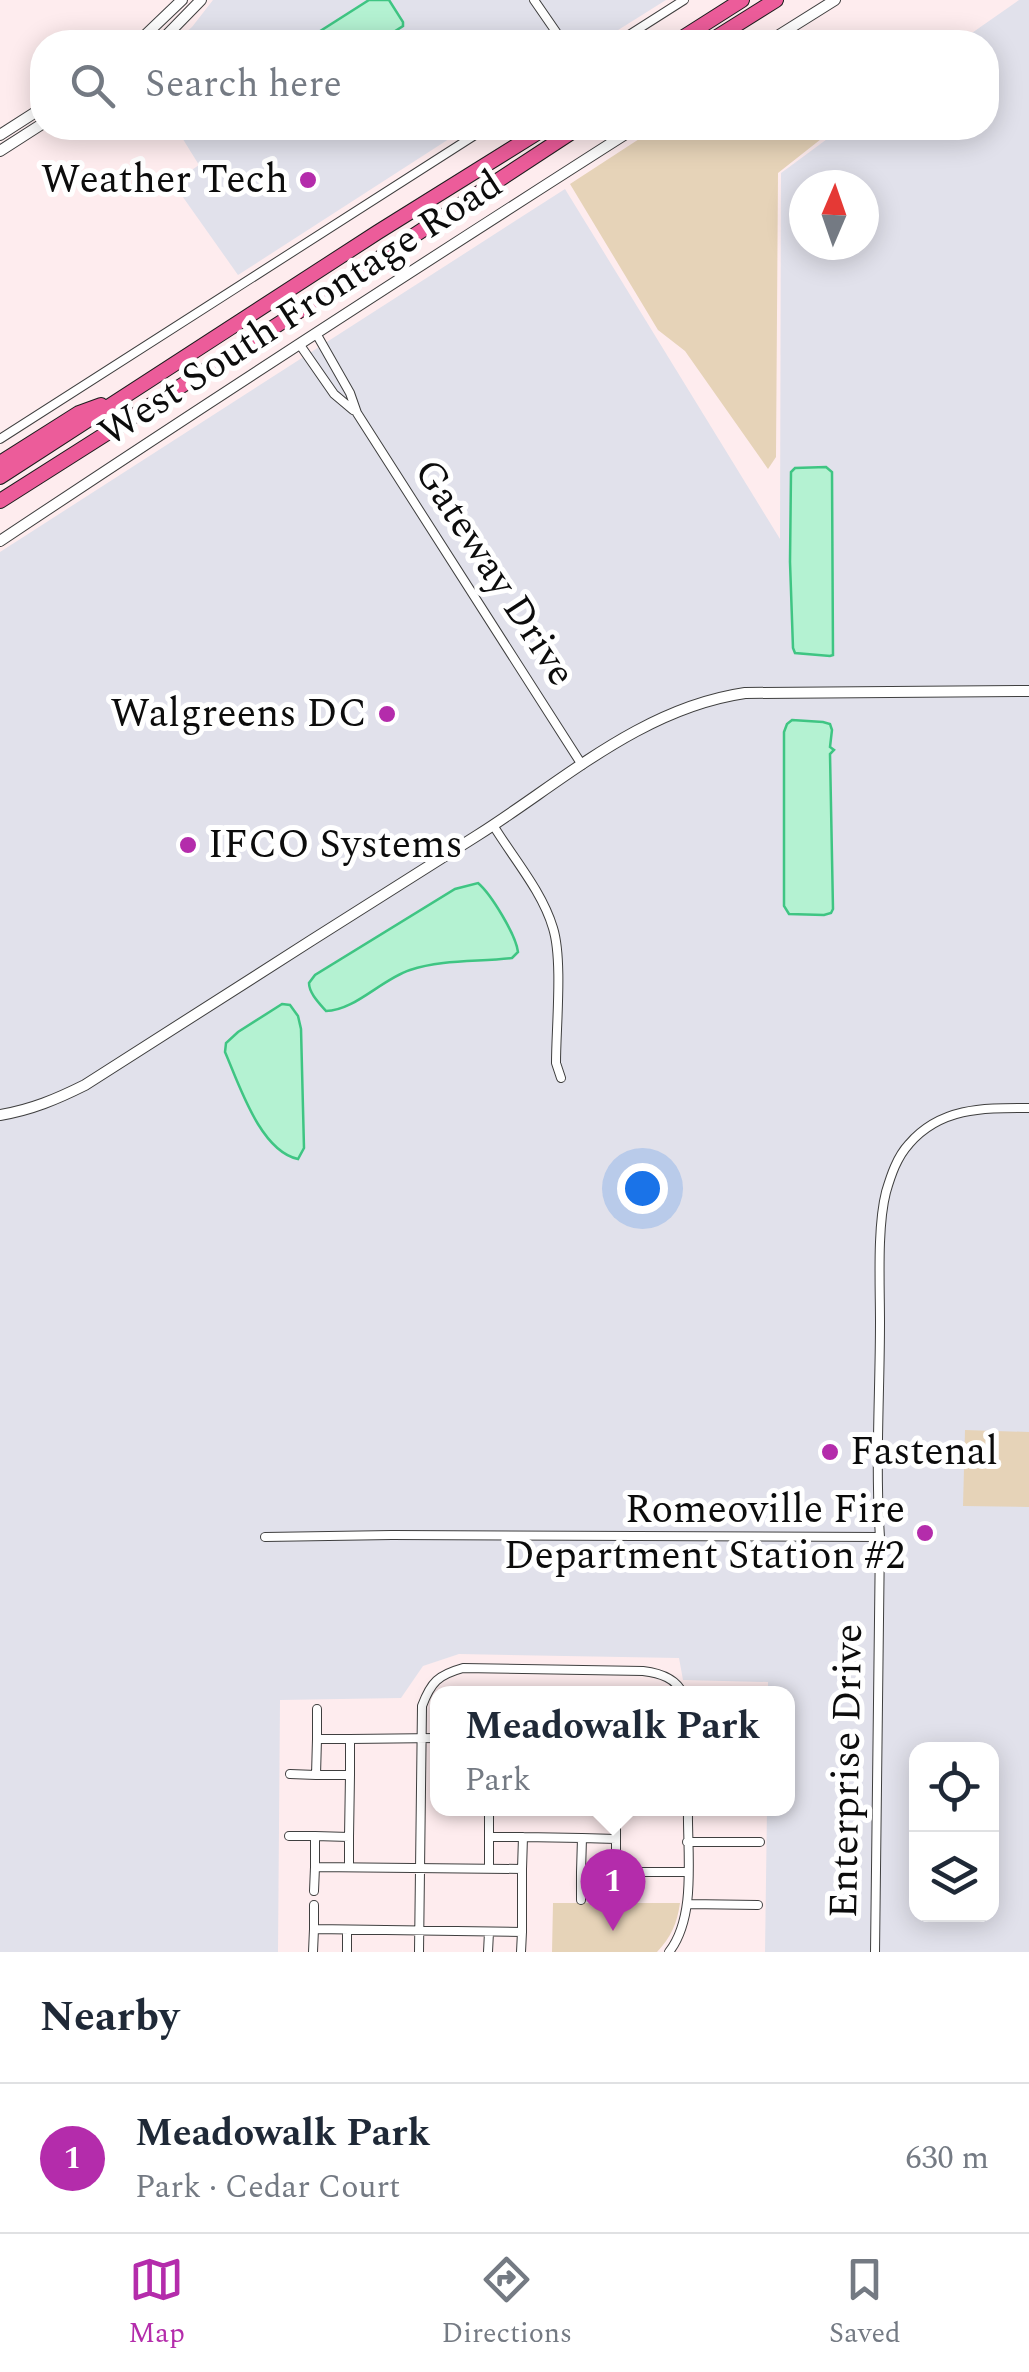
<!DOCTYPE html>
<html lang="en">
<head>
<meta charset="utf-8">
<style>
	body { margin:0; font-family:Spectral,serif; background:#f2f2f3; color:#1f2937 }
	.controls { position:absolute; right:30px; bottom:30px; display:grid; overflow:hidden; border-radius:20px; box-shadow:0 5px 25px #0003 }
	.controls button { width:90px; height:90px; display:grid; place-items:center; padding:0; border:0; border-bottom:2px solid #e0e1e3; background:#fff; color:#1f2937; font:50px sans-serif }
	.compass { position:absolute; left:789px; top:170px; width:90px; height:90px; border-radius:50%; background:#fff; box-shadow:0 5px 25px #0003; rotate:2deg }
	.you { position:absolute; left:642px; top:1188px; width:35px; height:35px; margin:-25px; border:8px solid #fff; border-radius:50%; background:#1a73e8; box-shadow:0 0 0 15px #1a73e833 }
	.badge { display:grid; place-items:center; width:65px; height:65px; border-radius:50%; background:#b42cab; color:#fff; font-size:32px; font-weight:700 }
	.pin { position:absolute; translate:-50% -82px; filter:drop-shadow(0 2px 5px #0008) }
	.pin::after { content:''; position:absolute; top:52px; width:35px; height:30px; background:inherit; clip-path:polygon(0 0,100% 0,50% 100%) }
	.popup { position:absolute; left:430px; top:1686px; width:365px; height:130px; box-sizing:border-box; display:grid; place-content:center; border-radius:20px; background:#fff; filter:drop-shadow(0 2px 8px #0005); font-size:32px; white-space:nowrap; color:#747a83 }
	.popup b { font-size:38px; color:#1f2937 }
	.popup::after { content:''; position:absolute; left:50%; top:100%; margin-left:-20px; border:20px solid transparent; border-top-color:#fff }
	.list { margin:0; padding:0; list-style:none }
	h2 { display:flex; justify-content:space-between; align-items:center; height:130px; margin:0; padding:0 40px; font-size:42px }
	h2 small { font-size:32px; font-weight:400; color:#747a83 }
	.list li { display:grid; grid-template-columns:65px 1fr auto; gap:30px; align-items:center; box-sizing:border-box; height:150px; padding:0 40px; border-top:2px solid #e0e1e3 }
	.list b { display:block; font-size:38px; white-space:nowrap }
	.list p { margin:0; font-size:32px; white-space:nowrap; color:#747a83 }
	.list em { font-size:32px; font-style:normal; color:#747a83 }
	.icon { flex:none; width:55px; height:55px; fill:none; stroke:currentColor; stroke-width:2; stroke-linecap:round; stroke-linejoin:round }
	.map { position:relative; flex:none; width:1029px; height:1952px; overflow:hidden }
	.search { position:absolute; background:#fff; box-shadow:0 5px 25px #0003; left:30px; right:30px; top:30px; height:110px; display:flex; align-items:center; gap:25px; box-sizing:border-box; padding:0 35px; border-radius:40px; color:#747a83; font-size:38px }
	.sheet { height:280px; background:#fff }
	nav { display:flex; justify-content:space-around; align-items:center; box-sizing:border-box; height:140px; border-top:2px solid #e0e1e3; background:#fff; font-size:28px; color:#747a83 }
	nav a { display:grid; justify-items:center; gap:5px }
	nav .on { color:#b42cab }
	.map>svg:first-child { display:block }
</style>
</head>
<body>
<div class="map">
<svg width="1029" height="1952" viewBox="0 0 1029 1952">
	<rect width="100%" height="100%" fill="#feecee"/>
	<path fill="#e1e1eb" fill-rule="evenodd" d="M213 0H666L599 42H174L192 27Z
		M1019 0H1029V1952H765L767 1809 788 1808V1694L768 1693V1682L683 1680 679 1658 459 1654 423 1666 401 1698 280 1700 278 1952H0V552L565 189 780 539 781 173 842 128H986V42H959ZM804 185H864V245H804ZM916 1750H992V1914H916Z
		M176 128H466L238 275 173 183 199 165Z"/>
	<path fill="#e6d3b8" d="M656 128H835L778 173 776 457 768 469 685 351 658 330 570 184Z
		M965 1430 1029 1432V1507L963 1506Z
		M553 1903H680C677 1924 671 1937 657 1952H552Z"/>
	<path fill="#b4f2d2" stroke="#3fc583" stroke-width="2.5" d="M369 0H389L403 22V26L378 42H303Z
		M826 467 832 472 833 655 830 656 795 653 793 648 790 562 791 472 795 468Z
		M792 720 823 722 830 724 832 730 830 747 834 750 830 754 833 909 831 913 824 915 789 914 784 906V732L787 724Z
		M478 883C491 894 516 935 518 952L512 958C479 962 442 959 410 970 382 979 354 1011 326 1011 319 1003 309 993 309 983L315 975 455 889Z
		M282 1004 290 1005 298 1016 301 1029 304 1148 298 1159C260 1151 239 1084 225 1052L226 1043 238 1032Z"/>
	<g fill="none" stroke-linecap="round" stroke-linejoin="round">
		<defs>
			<path id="minor" d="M534 0 563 42
				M618 42 684 0
				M317 335 350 393 357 413 582 765
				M300 345 334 394 353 410
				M0 439 486 128
				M493 825C513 858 542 891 553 928 563 960 556 1027 556 1063L561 1078
				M265 1537 392 1535 880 1537
				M317 1739V1709
				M350 1739H317L316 1775H350V1739L438 1738
				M290 1774 316 1775
				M289 1836H315
				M349 1837 350 1775
				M489 1837V1808
				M523 1837 582 1838
				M616 1839V1808
				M687 1842H760
				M349 1867V1837L315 1836V1867L522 1869 523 1837H489V1868
				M616 1872V1839L582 1838 581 1872H687
				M314 1891 315 1867
				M581 1900V1872
				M688 1904 758 1905
				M314 1929V1905
				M522 1932V1869
				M313 1952 314 1929 522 1932 521 1952
				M347 1952V1930
				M419 1952 422 1706C431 1682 438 1675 463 1668L643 1671C660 1673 676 1678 683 1694
				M488 1952 489 1932
				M669 1952C697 1916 687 1853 688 1808
				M875 1952 880 1537C875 1465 880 1393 880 1322 880 1284 877 1227 886 1192 891 1175 897 1157 909 1144 941 1107 984 1108 1029 1108"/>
			<path id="tertiary" d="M138 42 182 0
				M160 42 201 0
				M768 42 835 0
				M0 135 42 108
				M0 151 42 124
				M0 541C210 401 422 264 635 128
				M0 1115C31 1110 57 1099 85 1085 215 1001 347 918 478 835 563 781 642 708 745 693L1029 691"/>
			<path id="motorway" d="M676 42 742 0
				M709 42 776 0
				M0 463 79 413 101 405
				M0 477 378 232 545 128
				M0 501 296 313 578 128"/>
		</defs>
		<use href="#minor" stroke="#3f3f3f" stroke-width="10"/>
		<use href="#tertiary" stroke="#3f3f3f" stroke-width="12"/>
		<use href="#motorway" stroke="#1d1d1d" stroke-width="16"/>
		<use href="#minor" stroke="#fff" stroke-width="8"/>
		<use href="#tertiary" stroke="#fff" stroke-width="10"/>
		<use href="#motorway" stroke="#ec5c9a" stroke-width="14"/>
	</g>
	<g fill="#b42cab" stroke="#fff" stroke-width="4">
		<circle cx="308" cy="180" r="10"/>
		<circle cx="387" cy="714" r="10"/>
		<circle cx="188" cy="845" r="10"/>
		<circle cx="830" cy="1452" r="10"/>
		<circle cx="925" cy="1533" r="10"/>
	</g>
	<g text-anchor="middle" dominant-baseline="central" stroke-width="10" stroke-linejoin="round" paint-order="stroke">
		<g font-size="40" fill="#0c0c0c" stroke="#fff" text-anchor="end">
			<text x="288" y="180">Weather Tech</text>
			<text x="367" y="714">Walgreens DC</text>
			<text x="208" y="845" text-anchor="start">IFCO Systems</text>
			<text x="850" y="1452" text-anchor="start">Fastenal</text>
			<text x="905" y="1510">Romeoville Fire<tspan x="905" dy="46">Department Station #2</tspan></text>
		</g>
		<g font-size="40" fill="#0c0c0c" stroke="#fff">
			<text transform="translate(301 309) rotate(-33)">West South Frontage Road</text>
			<text transform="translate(494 573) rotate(57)">Gateway Drive</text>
			<text transform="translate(847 1771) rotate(-89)">Enterprise Drive</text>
		</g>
	</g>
</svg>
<div class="controls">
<button><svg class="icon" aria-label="locate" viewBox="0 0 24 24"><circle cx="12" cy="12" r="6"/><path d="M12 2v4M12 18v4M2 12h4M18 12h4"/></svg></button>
<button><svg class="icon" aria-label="layers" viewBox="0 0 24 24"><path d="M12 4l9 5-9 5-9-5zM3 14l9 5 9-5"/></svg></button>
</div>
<svg class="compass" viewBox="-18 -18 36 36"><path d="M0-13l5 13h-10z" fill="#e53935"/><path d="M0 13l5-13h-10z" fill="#747a83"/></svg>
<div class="you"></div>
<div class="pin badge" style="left:613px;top:1931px">1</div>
<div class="popup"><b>Meadowalk Park</b>Park</div>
<div class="search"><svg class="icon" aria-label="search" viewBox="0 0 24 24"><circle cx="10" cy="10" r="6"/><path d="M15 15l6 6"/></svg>Search here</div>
</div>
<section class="sheet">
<h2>Nearby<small></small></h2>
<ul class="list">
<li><span class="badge">1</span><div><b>Meadowalk Park</b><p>Park · Cedar Court</p></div><em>630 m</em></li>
</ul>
</section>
<nav>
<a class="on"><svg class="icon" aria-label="map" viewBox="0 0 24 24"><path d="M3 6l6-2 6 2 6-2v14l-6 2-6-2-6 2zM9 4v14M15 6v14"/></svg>Map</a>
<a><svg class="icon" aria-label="directions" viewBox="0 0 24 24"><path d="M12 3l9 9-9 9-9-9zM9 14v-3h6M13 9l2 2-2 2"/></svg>Directions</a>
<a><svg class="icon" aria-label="saved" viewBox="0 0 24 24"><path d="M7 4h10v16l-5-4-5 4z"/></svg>Saved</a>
</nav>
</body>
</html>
